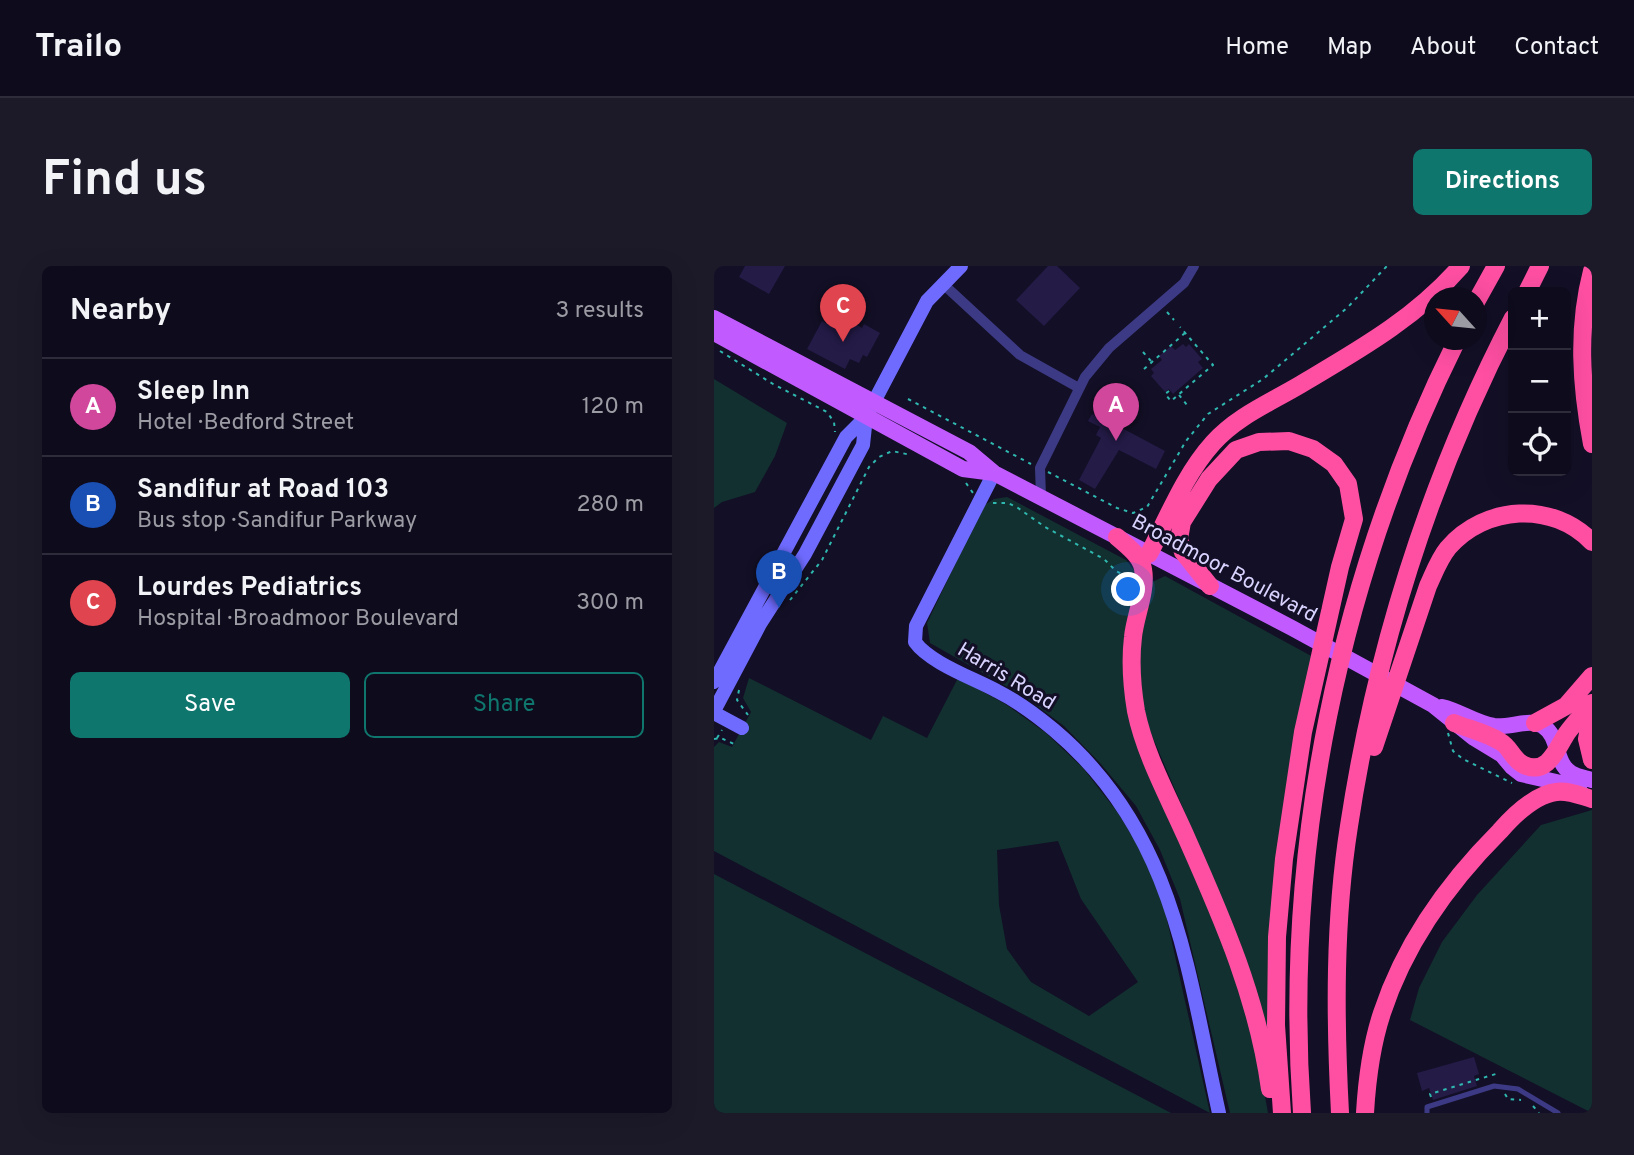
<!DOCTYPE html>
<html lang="en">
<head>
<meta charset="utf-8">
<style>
	body { margin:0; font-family:Overpass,sans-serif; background:#1c1929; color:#f1f3f6 }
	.controls { position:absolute; right:21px; top:21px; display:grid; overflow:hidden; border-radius:10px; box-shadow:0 7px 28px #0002 }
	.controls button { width:63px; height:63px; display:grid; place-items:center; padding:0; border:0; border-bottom:2px solid #2e2b3b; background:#0e0b1c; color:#f1f3f6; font:35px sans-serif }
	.compass { position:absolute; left:710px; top:21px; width:63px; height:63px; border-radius:50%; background:#0e0b1c; box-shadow:0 7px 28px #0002; rotate:297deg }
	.you { position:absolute; left:415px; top:324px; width:24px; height:24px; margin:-18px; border:5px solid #fff; border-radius:50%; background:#1a73e8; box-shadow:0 0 0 10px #1a73e833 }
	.badge { display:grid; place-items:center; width:46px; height:46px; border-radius:50%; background:#0f766e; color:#fff; font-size:23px; font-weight:700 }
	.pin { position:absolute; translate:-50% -58px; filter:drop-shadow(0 2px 4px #0008) }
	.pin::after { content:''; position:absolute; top:37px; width:24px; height:21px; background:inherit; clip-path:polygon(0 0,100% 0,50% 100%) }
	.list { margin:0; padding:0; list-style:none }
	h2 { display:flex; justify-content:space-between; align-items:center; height:91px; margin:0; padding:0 28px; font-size:30px }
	h2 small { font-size:23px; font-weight:400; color:#9b9ba3 }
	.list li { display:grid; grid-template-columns:46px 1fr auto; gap:21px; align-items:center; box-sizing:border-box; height:98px; padding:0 28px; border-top:2px solid #2e2b3b }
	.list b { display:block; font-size:26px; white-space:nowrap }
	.list p { margin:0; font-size:23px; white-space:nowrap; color:#9b9ba3 }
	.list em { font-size:23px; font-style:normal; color:#9b9ba3 }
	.actions { display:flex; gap:14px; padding:21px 28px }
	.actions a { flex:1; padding:16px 0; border:2px solid #0f766e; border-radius:10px; text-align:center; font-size:24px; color:#0f766e }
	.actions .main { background:#0f766e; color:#fff }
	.icon { flex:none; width:38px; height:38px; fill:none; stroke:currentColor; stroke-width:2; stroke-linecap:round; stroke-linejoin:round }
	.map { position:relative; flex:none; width:878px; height:847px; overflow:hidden; border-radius:10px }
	header { display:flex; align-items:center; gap:42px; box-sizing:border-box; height:98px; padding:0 35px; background:#0e0b1c; border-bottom:2px solid #2e2b3b }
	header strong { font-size:33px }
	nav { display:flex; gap:38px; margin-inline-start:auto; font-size:24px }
	.intro { display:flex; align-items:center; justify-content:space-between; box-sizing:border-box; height:168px; padding:0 42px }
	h1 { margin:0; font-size:49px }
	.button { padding:18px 32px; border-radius:10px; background:#0f766e; color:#fff; font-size:24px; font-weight:700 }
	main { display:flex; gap:42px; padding:0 42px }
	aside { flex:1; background:#0e0b1c; border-radius:10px; box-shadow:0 7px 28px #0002 }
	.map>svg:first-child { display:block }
</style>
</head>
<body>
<header>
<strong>Trailo</strong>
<nav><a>Home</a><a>Map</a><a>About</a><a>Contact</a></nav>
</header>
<div class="intro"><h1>Find us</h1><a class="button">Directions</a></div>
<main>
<aside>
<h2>Nearby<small>3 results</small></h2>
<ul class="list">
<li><span class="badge" style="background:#d1479c">A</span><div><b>Sleep Inn</b><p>Hotel · Bedford Street</p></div><em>120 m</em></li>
<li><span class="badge" style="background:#1a4fb4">B</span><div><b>Sandifur at Road 103</b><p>Bus stop · Sandifur Parkway</p></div><em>280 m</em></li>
<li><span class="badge" style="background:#e0444e">C</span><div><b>Lourdes Pediatrics</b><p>Hospital · Broadmoor Boulevard</p></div><em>300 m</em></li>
</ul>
<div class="actions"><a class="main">Save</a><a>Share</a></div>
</aside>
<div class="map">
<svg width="878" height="847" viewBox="0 0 878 847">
	<rect width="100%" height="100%" fill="#130f26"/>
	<path fill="#12302f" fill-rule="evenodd" d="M0 113 73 157 61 190 41 226 8 236 0 242Z
		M293 231 412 294 424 309 411 402 521 698 540 769 554 847H516L466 633 446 584 422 540 386 497 350 460 311 431 216 377 213 357 269 240 280 233Z
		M451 310 601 392 582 479 559 791 542 725 525 673 436 465 428 437 423 380 436 317Z
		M35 412 157 474 169 450 213 472 244 412 293 439 332 467 369 502 404 547 431 591 449 636 496 847 0 585V481L5 476 18 481 37 446 29 432ZM344 575 367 633 424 716 375 750 317 716 293 683 285 639 283 584Z
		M878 544V847L696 754 705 722 728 676 763 629 827 559Z
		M0 608 457 847H0Z"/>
	<path fill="#241b47" d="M31 0H71L55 28 25 11Z
		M334 0H343L366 22 330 60 302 34Z
		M108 55 122 63 124 58 136 64 140 57 148 62 150 58 166 67 153 91 149 89 145 97 136 93 131 103 93 83Z
		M469 78 472 81 475 78 488 93 484 96 489 102 459 128 455 123 451 126 437 110 440 107 437 103 448 94 445 90 457 80 461 84Z
		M378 148 390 155 391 153 397 156 399 153 408 158 406 161 451 185 442 203 405 184 381 223 365 214 387 172 382 169 386 161 374 155Z
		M760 791 765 808 760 810 763 820 719 834 715 822 708 825 703 807Z"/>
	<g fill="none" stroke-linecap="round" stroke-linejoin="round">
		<path stroke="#2fb8b0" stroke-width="2" stroke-dasharray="3.5 5" stroke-linecap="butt" d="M453 46 460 54
			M118 52 124 41
			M133 60 139 49
			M6 85 59 118 113 146 120 156 121 166
			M429 86 437 95
			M430 103 471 67
			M455 125 451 128 457 135 499 99 466 61
			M465 129 473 139
			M194 133 317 198
			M334 206 403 242 419 247 433 241 472 175 494 148 549 113 634 41 673 0
			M252 217 259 227
			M279 237H294L304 242 331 261 390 293 402 305 415 312
			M76 334 108 294 155 201 165 191 178 185 197 189
			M25 424 23 434 34 449
			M734 467 739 485 749 493 798 517
			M3 472 8 464
			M0 473 7 472 20 478
			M791 828 794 833 807 834
			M717 831 716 828 785 807
			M819 840 825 847"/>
		<path stroke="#3d3a85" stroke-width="5" d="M713 847V841L780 820 804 823 844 847"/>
		<path stroke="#3d3a85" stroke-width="10" d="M228 17 306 89 365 122
			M327 231 326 202 371 111 395 82 470 17 480 0"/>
		<path stroke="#6f6bff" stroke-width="14" d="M280 207 202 360 201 376C216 397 259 412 283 425 303 435 322 449 340 464 461 566 473 703 505 847
			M0 416 132 171 152 151 213 35 247 0
			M0 445 46 358 91 288 149 179 152 151
			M0 447 28 462"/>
		<path stroke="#c25bff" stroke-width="16" d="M0 52 255 186 280 207 578 362 719 439 760 472 788 489 798 501 807 508 851 518 866 525
			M0 67 249 203 280 207
			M728 441C746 445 761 457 780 460 796 462 816 452 829 460 846 471 840 496 857 507 863 511 871 512 878 514"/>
		<path stroke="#ff4fa3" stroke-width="18" d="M878 5C863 62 867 120 878 178
			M813 26 826 0
			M762 36 782 0
			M403 271C413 280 427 290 429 303 433 325 421 350 419 371 416 396 418 421 422 445 431 489 455 532 473 573 509 654 544 734 556 823
			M435 288C454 251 471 208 499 177 522 151 555 137 584 120 643 85 701 53 747 0
			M496 320 469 286 465 273 468 256 495 213 522 184 545 176 575 175 599 183 620 198 634 218 640 253 626 301 589 466 570 593 563 671 562 759 568 847
			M878 446 873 473 878 494
			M740 457C755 463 773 467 787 476 796 481 799 494 810 499 834 510 843 482 853 467 861 456 870 447 878 437
			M821 457 852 440 878 410
			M660 481 714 320C720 307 725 293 734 282 771 239 839 235 878 276
			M588 847C569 582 625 311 743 74
			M626 847C621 752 620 655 635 560 662 382 716 212 799 52
			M651 847C653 813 657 780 668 747 691 677 734 617 786 565 800 549 820 529 842 526 854 524 867 530 878 533"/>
	</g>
	<g text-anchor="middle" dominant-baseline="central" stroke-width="6" stroke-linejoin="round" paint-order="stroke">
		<g font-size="21" fill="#d9d4ff" stroke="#130f26">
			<text transform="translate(510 303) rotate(28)">Broadmoor Boulevard</text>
			<text transform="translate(292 411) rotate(31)">Harris Road</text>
		</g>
	</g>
</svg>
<div class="controls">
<button>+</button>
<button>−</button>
<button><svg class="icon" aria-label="locate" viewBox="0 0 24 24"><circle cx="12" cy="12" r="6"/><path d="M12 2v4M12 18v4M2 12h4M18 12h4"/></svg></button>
</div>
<svg class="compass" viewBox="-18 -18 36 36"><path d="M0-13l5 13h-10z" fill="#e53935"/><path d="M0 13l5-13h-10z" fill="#9b9ba3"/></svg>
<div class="you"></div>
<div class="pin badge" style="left:402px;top:175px;background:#d1479c">A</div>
<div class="pin badge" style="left:65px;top:342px;background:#1a4fb4">B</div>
<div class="pin badge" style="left:129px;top:76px;background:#e0444e">C</div>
</div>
</main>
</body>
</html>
